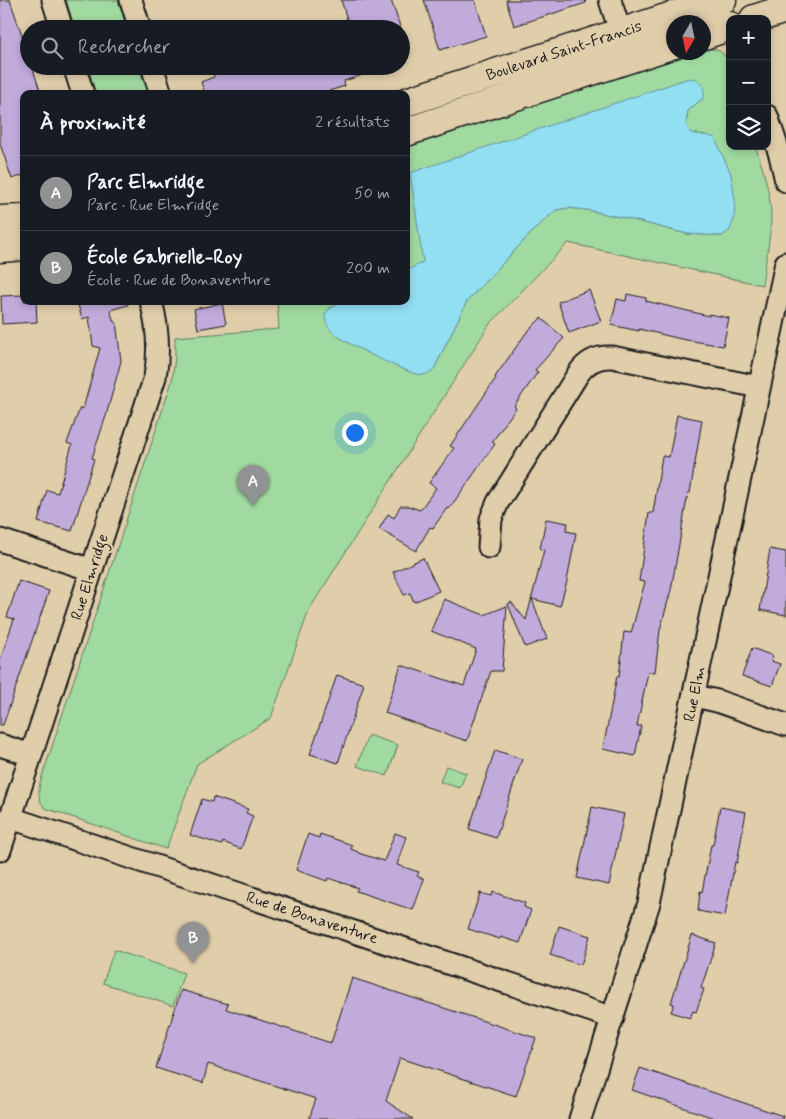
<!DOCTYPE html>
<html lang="fr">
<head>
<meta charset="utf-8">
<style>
	body { margin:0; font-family:Mynerve,sans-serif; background:#242831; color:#f1f3f6 }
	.controls { position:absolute; right:15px; top:15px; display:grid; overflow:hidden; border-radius:10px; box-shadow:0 2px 8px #0003 }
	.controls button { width:45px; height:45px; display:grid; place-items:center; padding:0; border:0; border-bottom:1px solid #363941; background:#171b24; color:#f1f3f6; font:25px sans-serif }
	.compass { position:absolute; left:666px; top:15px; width:45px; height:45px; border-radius:50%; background:#171b24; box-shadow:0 2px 8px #0003; rotate:189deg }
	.you { position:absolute; left:354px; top:432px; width:18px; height:18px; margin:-12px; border:4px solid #fff; border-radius:50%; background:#1a73e8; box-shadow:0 0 0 8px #1a73e833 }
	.badge { display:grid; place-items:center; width:32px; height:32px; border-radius:50%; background:#919294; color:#fff; font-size:16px; font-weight:700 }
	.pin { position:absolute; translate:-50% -41px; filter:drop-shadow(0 1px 2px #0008) }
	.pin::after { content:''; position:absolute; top:26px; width:18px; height:15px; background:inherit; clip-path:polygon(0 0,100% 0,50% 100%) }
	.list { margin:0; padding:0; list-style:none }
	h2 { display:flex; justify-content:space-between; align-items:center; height:65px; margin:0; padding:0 20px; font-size:21px }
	h2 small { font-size:16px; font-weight:400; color:#9ea1a6 }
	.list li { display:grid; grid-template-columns:32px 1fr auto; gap:15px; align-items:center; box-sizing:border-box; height:75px; padding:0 20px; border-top:1px solid #363941 }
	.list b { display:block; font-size:19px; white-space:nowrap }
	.list p { margin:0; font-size:16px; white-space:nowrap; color:#9ea1a6 }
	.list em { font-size:16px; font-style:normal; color:#9ea1a6 }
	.icon { flex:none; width:28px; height:28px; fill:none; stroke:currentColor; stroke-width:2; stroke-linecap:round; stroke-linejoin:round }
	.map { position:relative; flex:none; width:786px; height:1119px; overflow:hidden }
	.search { position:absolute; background:#171b24; box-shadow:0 2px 8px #0003; left:20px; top:20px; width:390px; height:55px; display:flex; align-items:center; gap:12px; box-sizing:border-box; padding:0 18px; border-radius:28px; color:#9ea1a6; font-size:19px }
	.panel { position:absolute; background:#171b24; box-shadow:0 2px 8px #0003; left:20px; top:90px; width:390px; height:215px; border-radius:10px }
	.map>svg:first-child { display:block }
</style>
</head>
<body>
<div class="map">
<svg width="786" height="1119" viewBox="0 0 786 1119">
	<rect width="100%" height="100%" fill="#e0ceab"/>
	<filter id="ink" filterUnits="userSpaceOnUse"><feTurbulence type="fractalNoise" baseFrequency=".02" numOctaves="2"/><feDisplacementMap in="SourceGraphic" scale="10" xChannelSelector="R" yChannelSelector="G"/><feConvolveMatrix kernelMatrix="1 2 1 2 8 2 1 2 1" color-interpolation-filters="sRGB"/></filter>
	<g filter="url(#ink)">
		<path fill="#a0daa0" stroke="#5e7b5e" d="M66 0H118L127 29H75Z
			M707 49C720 48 725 54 730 66V146H755C763 168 770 191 771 215 771 238 765 262 762 285L568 243 489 325 309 610 271 718 197 764 166 849 45 808C38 800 38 793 40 783L172 381 175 357V337L279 329 277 301H344L329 309 334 334 366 352 408 371 434 369 467 301 533 231 556 210 568 208 587 210 629 219 687 234 722 236 709 136 691 133 686 124 688 111 704 97 423 263 406 271V147L685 56 695 53 704 52V50Z
			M88 66H139L148 94H96Z
			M368 735 398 745 387 776 357 766Z
			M446 766 466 773 460 788 440 782Z
			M114 950 184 973 173 1006 103 983Z"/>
		<path fill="#92dff2" stroke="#63919c" d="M695 78C702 84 705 88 704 97L688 111 686 124 691 133 709 136 715 138 731 174 735 200 734 219 730 230 722 236 687 234 629 219 587 210 568 208 556 210 533 231 467 301 434 369C430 373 427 375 421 375 406 373 347 344 335 334 328 329 325 322 325 314L329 309 344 301H406V271L423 262 410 173 686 79Z"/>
		<path fill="#c1abdb" stroke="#1c1c1c" d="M0 0H10L29 56V66H32L41 94H24V175L12 179 0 144Z
			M341 0H391L401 29H350Z
			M424 0H475L486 36 440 50Z
			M506 0H585L586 3 514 26Z
			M234 66H380L381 69 344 81 345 86 329 91 330 94H205L201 82 214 77 213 73Z
			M589 290 601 321 569 333 558 302Z
			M627 294 646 298V301L709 316V314L729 318 723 346 681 339 639 329V331L611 325 617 299 626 301Z
			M24 295V301H36L37 322 2 324 1 296Z
			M77 301H127L128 305 110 310 114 322H116L121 361 106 416 92 458 94 459 72 531 38 522 47 490 58 493 72 445 67 443 80 408 83 409 100 348 93 346 89 317 82 319Z
			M222 303 226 324 198 329 194 309Z
			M541 318 564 338 535 370 538 372 514 406 516 408 492 442 495 444 449 509 447 508 433 528 430 527 416 551 379 529 388 514 394 518 400 506H408L420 510 436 488 429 483 454 448 450 446 496 378 495 377 526 333Z
			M677 415 702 420 690 493H688L671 590 660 630 655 672H648L637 726H641L635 756 603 749 617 676 619 677 624 632 631 633 645 582 639 581 649 513H653L662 456 669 457Z
			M546 519 568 523 566 531 576 533 567 581 560 606 532 599 547 639 525 647 508 604 511 602 526 620 544 550 540 549Z
			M770 549 786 552V615L760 610Z
			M423 558 439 591 414 602 410 593 404 595 393 572Z
			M19 581 49 591 3 725H0V660L14 619 7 617Z
			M444 599 484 615 507 606 502 671H491L467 741 385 713 401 665 464 686 476 649 431 631Z
			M752 648 773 656 771 661 780 664 772 686 742 676Z
			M337 675 364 684 338 763 310 754Z
			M495 750 522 759 496 838 469 829Z
			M213 797 248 809 246 813 253 816 241 849 223 842 222 845 190 835 202 799 212 802Z
			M592 807 624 814 609 885 577 878Z
			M720 807 746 812 737 863 735 862 725 916 698 911 700 891 702 892 711 845H713Z
			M395 833 406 837 397 865 419 872 417 876 424 879 413 910 356 891 358 888 328 878 327 881 296 870 308 834 319 838 320 834 352 845 351 849 358 852V853L384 861Z
			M493 892 525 903 524 907 531 910 520 943 501 937 500 939 468 929 480 893 491 896Z
			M559 926 590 936 581 965 550 955Z
			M692 935 716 943 701 988 704 989 696 1012 693 1011 690 1018 671 1012 674 1004 671 1003Z
			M352 978 536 1038 516 1096 400 1058 386 1101 413 1119H309L316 1099 208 1064 203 1083 156 1068 181 990 228 1004 226 1009 331 1043Z
			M640 1068 783 1116 782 1119H717L632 1090Z"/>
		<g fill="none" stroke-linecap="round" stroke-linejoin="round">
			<defs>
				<path id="street" d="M53 0 62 29
					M131 0 140 29
					M610 0 625 47
					M74 66 83 94
					M152 66 161 94
					M767 116 780 155 786 181
					M0 540 92 570
					M489 547 491 519 498 502 578 374C586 362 597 356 612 357L759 387
					M695 696 717 701 786 725
					M0 745 31 755
					M11 818 613 1018
					M0 850 155 377C160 350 158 327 151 301
					M580 1119 649 903 786 263"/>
				<path id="secondary" d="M754 19 786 9
					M704 35 730 26
					M406 102 722 0
					M406 132 674 44
					M0 220 24 219
					M0 248 24 246"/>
			</defs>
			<use href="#street" stroke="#1c1c1c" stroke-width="25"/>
			<use href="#secondary" stroke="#1c1c1c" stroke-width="31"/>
			<use href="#street" stroke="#e0ceab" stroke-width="21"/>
			<use href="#secondary" stroke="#e0ceab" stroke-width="28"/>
		</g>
	</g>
	<g text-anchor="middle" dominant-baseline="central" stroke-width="4.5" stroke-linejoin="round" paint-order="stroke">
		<g font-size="16" fill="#1c1c1c" stroke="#e0ceab">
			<text transform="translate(564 51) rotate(-18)">Boulevard Saint-Francis</text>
			<text transform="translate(90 577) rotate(-72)">Rue Elmridge</text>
			<text transform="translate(695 694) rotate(-78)">Rue Elm</text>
			<text transform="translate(312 918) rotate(18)">Rue de Bonaventure</text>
		</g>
	</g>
</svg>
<div class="controls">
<button>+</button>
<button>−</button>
<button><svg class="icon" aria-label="layers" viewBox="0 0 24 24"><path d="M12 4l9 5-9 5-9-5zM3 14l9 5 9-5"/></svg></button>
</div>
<svg class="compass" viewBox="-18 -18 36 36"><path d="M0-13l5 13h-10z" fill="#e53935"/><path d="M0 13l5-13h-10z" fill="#9ea1a6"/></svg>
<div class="you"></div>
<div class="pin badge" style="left:253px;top:506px">A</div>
<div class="pin badge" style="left:193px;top:963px">B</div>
<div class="search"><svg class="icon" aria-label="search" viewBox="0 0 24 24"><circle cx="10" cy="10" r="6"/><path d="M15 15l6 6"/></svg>Rechercher</div>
<section class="panel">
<h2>À proximité<small>2 résultats</small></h2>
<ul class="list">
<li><span class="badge">A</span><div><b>Parc Elmridge</b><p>Parc · Rue Elmridge</p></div><em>50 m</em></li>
<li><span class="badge">B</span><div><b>École Gabrielle-Roy</b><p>École · Rue de Bonaventure</p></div><em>200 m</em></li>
</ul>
</section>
</div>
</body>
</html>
